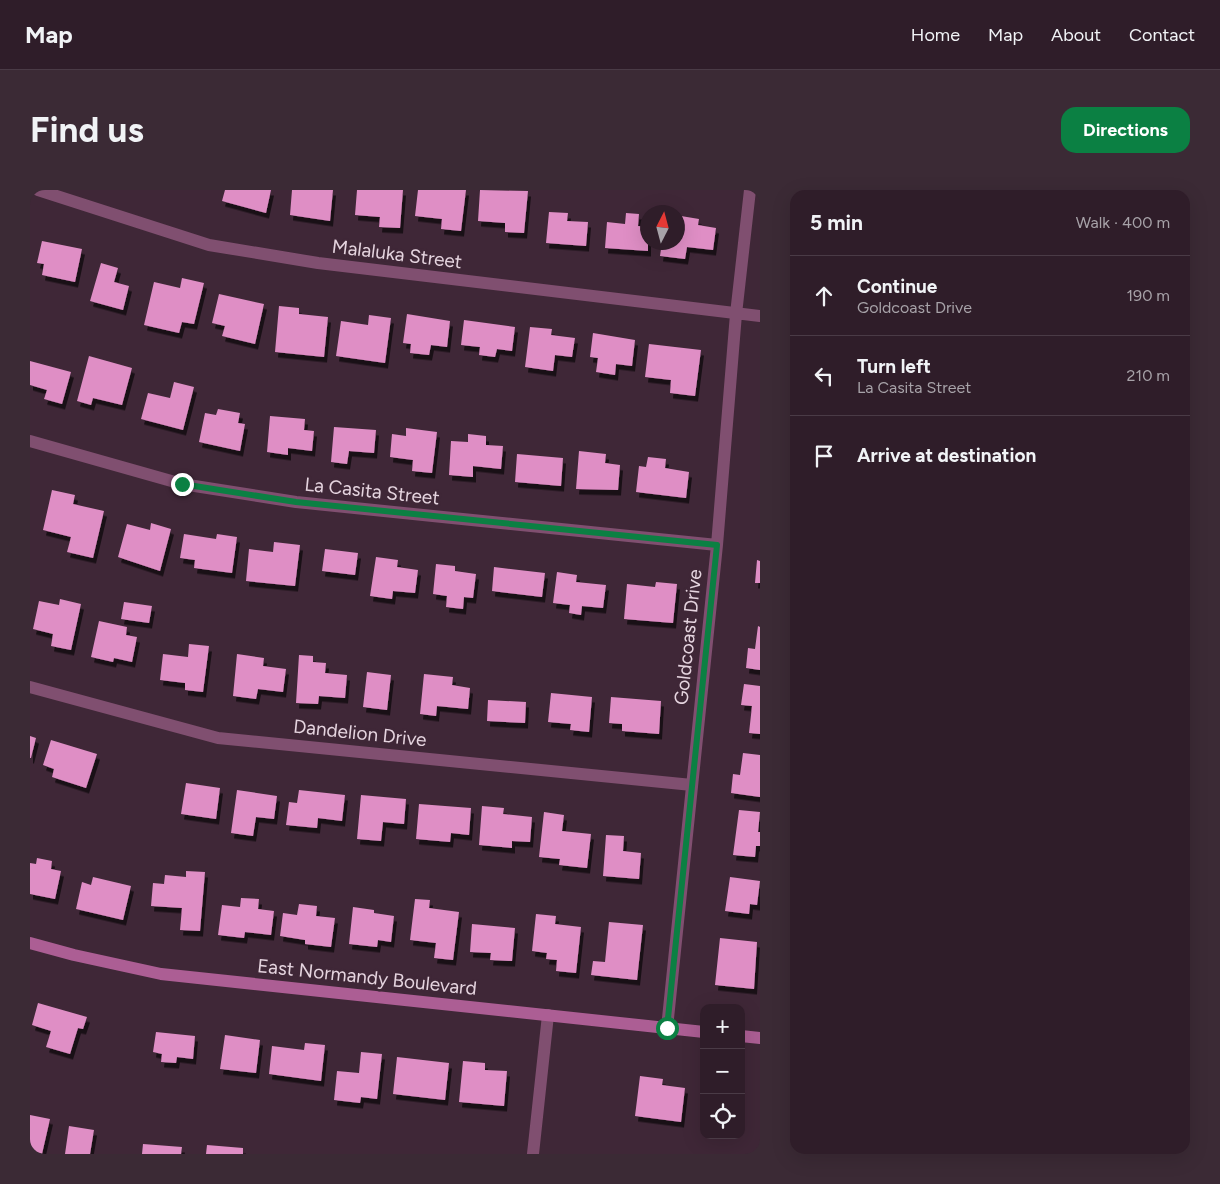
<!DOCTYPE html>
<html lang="en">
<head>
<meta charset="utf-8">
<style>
	body { margin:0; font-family:Figtree,sans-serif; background:#3b2a35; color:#f1f3f6 }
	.controls { position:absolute; right:15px; bottom:15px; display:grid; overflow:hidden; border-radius:10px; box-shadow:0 5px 20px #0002 }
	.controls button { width:45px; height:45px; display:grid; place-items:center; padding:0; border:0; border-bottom:1px solid #4a3b46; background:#2f1d29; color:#f1f3f6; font:25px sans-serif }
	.compass { position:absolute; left:610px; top:15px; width:45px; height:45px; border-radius:50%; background:#2f1d29; box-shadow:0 5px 20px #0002; rotate:6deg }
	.stop { position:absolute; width:15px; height:15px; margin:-11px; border:4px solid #0b8043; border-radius:50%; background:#fff }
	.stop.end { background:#0b8043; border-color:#fff; box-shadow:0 1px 5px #0008 }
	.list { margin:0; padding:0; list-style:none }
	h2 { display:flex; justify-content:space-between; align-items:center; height:65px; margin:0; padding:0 20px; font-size:21px }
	h2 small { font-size:16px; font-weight:400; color:#a7a2a8 }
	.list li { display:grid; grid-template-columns:32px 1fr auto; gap:15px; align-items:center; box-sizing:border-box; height:80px; padding:0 20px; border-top:1px solid #4a3b46 }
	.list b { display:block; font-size:19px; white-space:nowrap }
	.list p { margin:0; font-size:16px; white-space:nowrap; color:#a7a2a8 }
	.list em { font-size:16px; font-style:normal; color:#a7a2a8 }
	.icon { flex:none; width:28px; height:28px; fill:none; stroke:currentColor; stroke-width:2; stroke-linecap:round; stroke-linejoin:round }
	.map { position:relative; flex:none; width:730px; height:964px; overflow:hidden; border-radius:15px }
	header { display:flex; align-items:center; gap:30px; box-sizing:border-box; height:70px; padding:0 25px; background:#2f1d29; border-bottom:1px solid #4a3b46 }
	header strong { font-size:24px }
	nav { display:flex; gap:28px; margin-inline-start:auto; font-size:18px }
	.intro { display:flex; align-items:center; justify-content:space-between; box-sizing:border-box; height:120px; padding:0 30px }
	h1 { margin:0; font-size:35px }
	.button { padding:12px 22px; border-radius:15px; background:#0b8043; color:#fff; font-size:18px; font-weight:700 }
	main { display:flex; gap:30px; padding:0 30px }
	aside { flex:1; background:#2f1d29; border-radius:15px; box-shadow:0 5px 20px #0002 }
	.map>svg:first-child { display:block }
</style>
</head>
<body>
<header>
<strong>Map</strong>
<nav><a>Home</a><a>Map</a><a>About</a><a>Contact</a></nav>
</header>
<div class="intro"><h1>Find us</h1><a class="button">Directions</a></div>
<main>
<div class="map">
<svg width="730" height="964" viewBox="0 0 730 964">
	<defs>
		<filter id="shadow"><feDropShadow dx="3" dy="5.5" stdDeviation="0" flood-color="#0009"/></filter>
	</defs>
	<rect width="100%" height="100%" fill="#3f2737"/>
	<path fill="#df8ec5" filter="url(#shadow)" d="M195 0H241L236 23 192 11Z
		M262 0H303L300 31 260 25Z
		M327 0H373L370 38 349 37 350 27 325 25Z
		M388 0H436L431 41 411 39 412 29 385 26Z
		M450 0 498 1 494 43 475 42V33L448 31Z
		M519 22 538 23 537 31 558 32 556 56 516 53Z
		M596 23 609 24 608 36 618 37V61L575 58 577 32 595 34Z
		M651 26 669 29 668 35 686 38 683 60 657 57 655 69 630 66 632 52H648V33L650 34Z
		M12 51 52 59 45 92 12 85 14 74 7 73Z
		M71 73 88 78 84 92 99 96 93 120 60 111Z
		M152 88 174 93 164 134 152 132 149 143 114 135 124 92 150 98Z
		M189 104 234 114 225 154 192 146 195 136 182 133Z
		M249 116 269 118V124L298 127 294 167 245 162Z
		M377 124 420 131 417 157 401 155 399 165 380 163 381 154 373 153Z
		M339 125 361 128 355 173 306 166 311 131 338 135Z
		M434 130 485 137 482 161 467 159 465 167 449 165 450 157 431 155Z
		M500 137 522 139 521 145 545 148 542 167 525 165 523 181 495 177Z
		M563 143 605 150 602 176 586 174 585 185 566 182 568 168 560 167Z
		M619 154 671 160 665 206 640 203 641 190 615 187Z
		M59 166 102 178 92 215 63 208 61 215 47 211Z
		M0 171 41 182 32 214 14 209 17 200 0 195Z
		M144 192 164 197 153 240 111 229 118 203 140 208Z
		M188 219 210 223 208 233 215 234 210 261 169 252 175 223 186 225Z
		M240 226 275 229 274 240 284 241 282 261 258 258V265L237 262Z
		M304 237 346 240 344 263 319 261 317 274 301 272Z
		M376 238 407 242 402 283 382 281 383 270 360 267 362 244 376 246Z
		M438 244 456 246V255L473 256 471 279 443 276V287L419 285 421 251 438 252Z
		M549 261 576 264 575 273 590 275 588 300 546 299Z
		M487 264 533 268 531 296 485 292Z
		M618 267 636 269 635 278 659 282 656 308 606 302 609 276 616 277Z
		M22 300 45 305 43 314 74 321 63 368 37 362 41 347 13 340Z
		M121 333 141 339 130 381 88 367 97 334 120 340Z
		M154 344 186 349 187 344 207 347 202 383 164 378 165 370 150 368Z
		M244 352 270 355 265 396 216 391 219 359 243 362Z
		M295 359 328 363 325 385 292 381Z
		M346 367 368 370 367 377 388 380 385 403 363 401 362 409 340 406Z
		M727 370 730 371V393H725Z
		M406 374 425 376V381L446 384 443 408 434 407 433 419 416 417 417 406 403 404Z
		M464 377 515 383 512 407 462 401Z
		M527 382 547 385 546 392 576 395 573 418 552 416 551 425 539 423 540 415 523 413Z
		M626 392 647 394 643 433 594 429 597 394 625 397Z
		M30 409 51 414 41 460 21 456 23 444 3 439 9 411 29 415Z
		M94 412 122 416 119 433 91 429Z
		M69 431 97 437 96 445 107 447 102 472 84 468 83 472 61 467Z
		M728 436 730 437V480L716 478 718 458 725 459Z
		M159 454 179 456 173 502 155 500V493L130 490 133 464 158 467Z
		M207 464 234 468 233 476 256 479 253 502 228 499 226 509 203 506Z
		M269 465 283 466V472L296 473 295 483 317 485 315 508 289 506 288 514 266 513Z
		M337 482 361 485 357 520 333 517Z
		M394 484 423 487 422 495 440 498 438 519 407 516 406 526 390 524Z
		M714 494 730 496V544L719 543 722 516 711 515Z
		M521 503 562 507 559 542 540 540 541 534 518 532Z
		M581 507 631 511 629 544 592 541V534L579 533Z
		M458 510 496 512 495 533 457 531Z
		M0 546 6 548 1 568H0Z
		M21 550 67 564 56 598 22 587 24 579 13 575Z
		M713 563 730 565V607L701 603 703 584 710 585Z
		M156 593 190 598 186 629 151 624Z
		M207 600 247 606 244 629 226 627 223 646 201 643Z
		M269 600 315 605 312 631 288 628 287 638 256 635 259 612 267 613Z
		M331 605 376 609 374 634 353 632 351 651 327 649Z
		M389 614 441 618 439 645 421 643 420 652 386 649Z
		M452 616 474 618 473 624 502 627 500 652 482 651V658L449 655Z
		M709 620 730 622 728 642H730V656H726L725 667 703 665Z
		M514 622 534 625 532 641 561 644 557 678 529 675 530 669 509 667Z
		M576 645 594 646 593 661 611 663 609 689 573 686Z
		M7 668 22 671 21 679 31 681 25 709 0 704V673L6 674Z
		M156 681 175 682 170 741 150 740 152 718 121 716 123 693 134 694 135 685 156 687Z
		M63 687 101 696 93 730 46 719 52 692 61 695Z
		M700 687 730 691 727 715 720 714 719 724 695 721Z
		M211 708 229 709 228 719 244 721 241 745 215 742 214 748 188 745 192 715 210 717Z
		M385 709 400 710 399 718 429 722 423 770 404 768 406 753 380 750Z
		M269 714 287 716 286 726 305 728 301 757 275 754V750L250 746 253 723 267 725Z
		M323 717 344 720V723L364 726 361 752 348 750 347 757 319 754Z
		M506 724 526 726 525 734 551 737 546 783 526 781 527 770 516 769 517 763 502 761Z
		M579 732 613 735 607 790 561 785 563 771 575 772Z
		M442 734 485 738 482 771 460 770 461 763 440 762Z
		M690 748 727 752 724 799 685 795Z
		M8 813 57 827 53 839 48 838 40 864 16 857 21 841 2 835Z
		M126 842 165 846 163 869 147 867 146 873 131 872 132 864 123 862Z
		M195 845 230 850 226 883 190 879Z
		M275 853 295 855 291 891 239 884 242 856 274 860Z
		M331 862 352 864 347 909 331 907 330 913 304 910 307 881 329 883Z
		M367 867 419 873 415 910 363 904Z
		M433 871 455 873V880L477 881 474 916 429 912Z
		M610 886 633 889 632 895 655 898 651 932 605 926Z
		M0 925 20 929 12 964 0 963Z
		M39 936 64 940 60 964H35Z
		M113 954 152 957 151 964H112Z
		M177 955 213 958V964H176Z"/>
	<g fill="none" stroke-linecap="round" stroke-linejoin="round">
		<path stroke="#804f70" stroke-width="12" d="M8 0 179 55 288 73 730 126
			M0 251 152 294 266 312 687 355
			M0 497 188 548 662 595
			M637 838 687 355 706 124 720 0
			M503 964 518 825"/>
		<path stroke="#ac5e94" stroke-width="12" d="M0 753 44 765 131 784 674 842
			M711 846 730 848"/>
	</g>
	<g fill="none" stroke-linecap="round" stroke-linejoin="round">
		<path stroke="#0b8043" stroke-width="6" d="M152 294 266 312 687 355 637 838"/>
	</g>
	<g text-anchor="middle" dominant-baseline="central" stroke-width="5" stroke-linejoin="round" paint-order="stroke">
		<g font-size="19" fill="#e5d4df" stroke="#3f2737">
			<text transform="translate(367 64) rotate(7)">Malaluka Street</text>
			<text transform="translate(342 301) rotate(6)">La Casita Street</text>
			<text transform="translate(658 447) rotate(-84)">Goldcoast Drive</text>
			<text transform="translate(330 543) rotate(6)">Dandelion Drive</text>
			<text transform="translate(337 787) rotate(6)">East Normandy Boulevard</text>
		</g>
	</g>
</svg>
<div class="controls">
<button>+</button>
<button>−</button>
<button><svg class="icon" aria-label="locate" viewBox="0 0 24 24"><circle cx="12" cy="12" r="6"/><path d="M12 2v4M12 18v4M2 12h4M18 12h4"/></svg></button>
</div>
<svg class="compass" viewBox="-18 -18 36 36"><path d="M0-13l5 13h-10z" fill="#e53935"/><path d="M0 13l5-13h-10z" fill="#a7a2a8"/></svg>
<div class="stop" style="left:637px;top:838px"></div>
<div class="stop end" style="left:152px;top:294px"></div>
</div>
<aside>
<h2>5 min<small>Walk · 400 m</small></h2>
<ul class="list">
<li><svg class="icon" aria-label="ahead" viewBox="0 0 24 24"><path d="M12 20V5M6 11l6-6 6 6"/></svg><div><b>Continue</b><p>Goldcoast Drive</p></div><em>190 m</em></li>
<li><svg class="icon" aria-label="left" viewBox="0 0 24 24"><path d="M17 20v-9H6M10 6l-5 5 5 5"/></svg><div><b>Turn left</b><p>La Casita Street</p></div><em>210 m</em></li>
<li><svg class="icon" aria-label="arrive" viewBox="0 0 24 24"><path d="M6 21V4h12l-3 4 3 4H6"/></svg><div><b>Arrive at destination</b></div></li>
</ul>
</aside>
</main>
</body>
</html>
